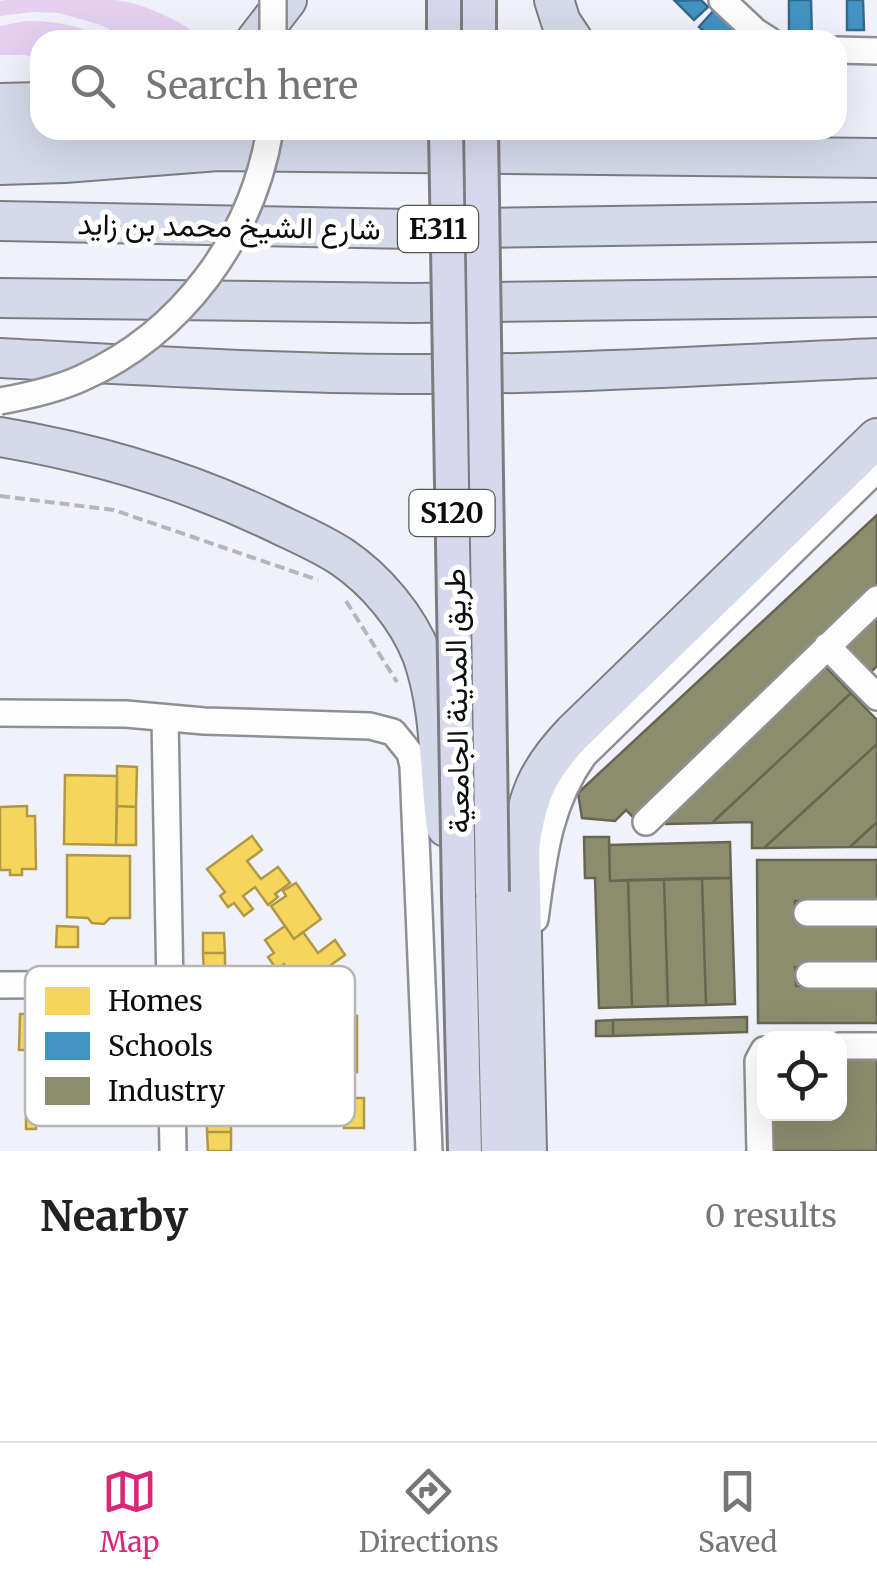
<!DOCTYPE html>
<html lang="en">
<head>
<meta charset="utf-8">
<style>
	body { margin:0; font-family:Merriweather,Vazirmatn,serif; background:#f6f6f6; color:#222 }
	.controls { position:absolute; right:30px; bottom:30px; display:grid; overflow:hidden; border-radius:20px; box-shadow:0 10px 40px #0002 }
	.controls button { width:90px; height:90px; display:grid; place-items:center; padding:0; border:0; border-bottom:2px solid #e0e0e0; background:#fff; color:#222; font:50px sans-serif }
	.list { margin:0; padding:0; list-style:none }
	h2 { display:flex; justify-content:space-between; align-items:center; height:130px; margin:0; padding:0 40px; font-size:42px }
	h2 small { font-size:32px; font-weight:400; color:#767676 }
	.icon { flex:none; width:55px; height:55px; fill:none; stroke:currentColor; stroke-width:2; stroke-linecap:round; stroke-linejoin:round }
	.map { position:relative; flex:none; width:877px; height:1151px; overflow:hidden }
	.search { position:absolute; background:#fff; box-shadow:0 10px 40px #0002; left:30px; right:30px; top:30px; height:110px; display:flex; align-items:center; gap:25px; box-sizing:border-box; padding:0 35px; border-radius:30px; color:#767676; font-size:38px }
	.sheet { height:290px; background:#fff }
	nav { display:flex; justify-content:space-around; align-items:center; box-sizing:border-box; height:140px; border-top:2px solid #e0e0e0; background:#fff; font-size:28px; color:#767676 }
	nav a { display:grid; justify-items:center; gap:5px }
	nav .on { color:#db2777 }
	.map>svg:first-child { display:block }
</style>
</head>
<body>
<div class="map">
<svg width="877" height="1151" viewBox="0 0 877 1151">
	<rect width="100%" height="100%" fill="#f1f1fb"/>
	<path fill="#e5d0f2" d="M5 0C41 0 78 0 114 0 146 3 181 22 206 40H129L101 25 59 13 33 12 0 16V1Z
		M25 21C55 20 81 26 107 40H40V58L24 55H0V26Z"/>
	<path fill="#f6d55c" stroke="#b09944" stroke-width="2.5" d="M117 766 137 767 136 807 117 806Z
		M65 775 117 776 116 845 64 844Z
		M27 806V816H35L36 869H22V875H10V870H0V807Z
		M117 806 136 807V845H116Z
		M252 836 262 850 247 861 261 879 278 867 290 883 275 894 278 897 268 905 255 887 243 896 253 909 244 916 234 903 228 907 220 896 225 892 207 869Z
		M67 855 130 856V918H110L104 924 92 923 88 918 67 917Z
		M296 883 321 919 294 939 271 906 286 896 283 891Z
		M57 926 78 927V947H56Z
		M285 926 294 939 303 932 318 953 335 940 345 955 300 987 284 964 277 970 268 957 274 953 265 940Z
		M203 933H224L225 953H203Z
		M203 953H225V975H204Z
		M20 1014H32V1050H19Z
		M291 1016H357V1072H342V1090H327L326 1082H290Z
		M26 1074H37L36 1129H26Z
		M344 1098H364V1128H344Z
		M207 1108H231V1132H207Z
		M207 1132H231V1151H208Z"/>
	<path fill="#4393c3" stroke="#336b8c" stroke-width="2.5" d="M701 0 708 7 694 20 675 1Z
		M789 0H811L812 40H789Z
		M847 0H863L864 30H847Z
		M715 9 742 33 736 40H714L699 27Z"/>
	<path fill="#8c8c6e" stroke="#666651" stroke-width="2.5" d="M877 515V592L636 820 626 810 615 821 582 818 578 793Z
		M877 608V666L867 676 838 647Z
		M819 660 851 693 712 823 666 824 661 816Z
		M851 693 877 720V744L764 848H752V822L712 823Z
		M877 744V822L850 847 764 848Z
		M877 822V847H850Z
		M584 837H609L610 881 628 880 632 1007 599 1008 595 878H585Z
		M730 842 731 878 610 881 609 845Z
		M757 860H877V901H795L794 918H877V967H795L796 986H877V1023H758Z
		M702 878H731L735 1004 706 1005Z
		M702 878 706 1005 668 1006 664 879Z
		M664 879 668 1006 632 1007 628 880Z
		M747 1017V1032L613 1036V1020Z
		M613 1020V1036H596V1021Z
		M840 1052H877V1151H769V1114H840Z"/>
	<g fill="none" stroke-linecap="round" stroke-linejoin="round">
		<defs>
			<path id="minor" d="M722 0 755 31 769 40
				M837 50 877 51
				M827 646 877 697
				M0 713 126 714 204 721 370 726 393 732 410 753 413 766 429 1151
				M165 718 173 1151
				M646 822 877 599
				M807 913H877
				M535 919C543 860 548 805 584 755L877 469
				M809 975H877
				M0 985 170 984
				M840 1046H877
				M760 1151 758 1061 764 1050"/>
			<path id="major" d="M444 0V40
				M479 0V40
				M492 892 498 1151
				M459 897 465 1151"/>
			<path id="highway" d="M554 0 561 22 573 40
				M256 40 287 0
				M0 103 40 102
				M0 131 70 134 131 141
				M0 165 64 163 218 151 877 158
				M0 221 410 229 877 222
				M0 298 412 303 877 297
				M0 358C133 365 267 373 401 374 560 375 718 365 877 358
				M0 437C95 453 187 480 274 522 297 533 321 543 342 557 376 580 407 617 422 655 442 711 438 769 446 827
				M527 1151 520 848C527 796 537 771 573 733L877 438"/>
		</defs>
		<use href="#minor" stroke="#909094" stroke-width="30"/>
		<use href="#major" stroke="#7d7d81" stroke-width="38"/>
		<use href="#highway" stroke="#7d7d81" stroke-width="42"/>
		<path stroke="#b6b6b8" stroke-width="4" stroke-dasharray="10 5" stroke-linecap="butt" d="M0 496 114 510 318 580
			M346 601 397 682"/>
		<use href="#minor" stroke="#fdfdfe" stroke-width="25"/>
		<use href="#major" stroke="#d8d8ed" stroke-width="32"/>
		<use href="#highway" stroke="#d4dae9" stroke-width="38"/>
		<defs>
			<path id="minor-bridge" d="M273 0V40
				M0 401C28 396 56 390 82 378 182 333 252 238 270 130"/>
			<path id="major-bridge" d="M446 130 459 897
				M481 130 492 892"/>
		</defs>
		<use href="#minor-bridge" stroke="#909094" stroke-width="30" stroke-linecap="butt"/>
		<use href="#major-bridge" stroke="#7d7d81" stroke-width="38" stroke-linecap="butt"/>
		<use href="#minor-bridge" stroke="#fdfdfe" stroke-width="25"/>
		<use href="#major-bridge" stroke="#d8d8ed" stroke-width="32"/>
	</g>
	<g text-anchor="middle" dominant-baseline="central" stroke-width="10" stroke-linejoin="round" paint-order="stroke">
		<g fill="#fff" stroke="#565656" stroke-width="2.5">
			<rect x="398" y="206" width="80" height="46" rx="8"/>
			<rect x="409.5" y="490" width="85" height="46" rx="8"/>
		</g>
		<g font-size="28" font-weight="bold" fill="#0d0d0d">
			<text x="438" y="229">E311</text>
			<text x="452" y="513">S120</text>
		</g>
		<g font-size="30" fill="#0d0d0d" stroke="#fff">
			<text transform="translate(229 226) rotate(1)">شارع الشيخ محمد بن زايد</text>
			<text transform="translate(456 701) rotate(-91)">طريق المدينة الجامعية</text>
		</g>
	</g>
	<rect x="25" y="966" width="330" height="160" rx="15" fill="#fff" stroke="#b6b6b6" stroke-width="2.5"/>
	<rect x="45" y="987" width="45" height="28" fill="#f6d55c"/>
	<rect x="45" y="1032" width="45" height="28" fill="#4393c3"/>
	<rect x="45" y="1077" width="45" height="28" fill="#8c8c6e"/>
	<g font-size="28" fill="#0d0d0d">
		<text x="108" y="1011">Homes</text>
		<text x="108" y="1056">Schools</text>
		<text x="108" y="1101">Industry</text>
	</g>
</svg>
<div class="controls">
<button><svg class="icon" aria-label="locate" viewBox="0 0 24 24"><circle cx="12" cy="12" r="6"/><path d="M12 2v4M12 18v4M2 12h4M18 12h4"/></svg></button>
</div>
<div class="search"><svg class="icon" aria-label="search" viewBox="0 0 24 24"><circle cx="10" cy="10" r="6"/><path d="M15 15l6 6"/></svg>Search here</div>
</div>
<section class="sheet">
<h2>Nearby<small>0 results</small></h2>
<ul class="list">
</ul>
</section>
<nav>
<a class="on"><svg class="icon" aria-label="map" viewBox="0 0 24 24"><path d="M3 6l6-2 6 2 6-2v14l-6 2-6-2-6 2zM9 4v14M15 6v14"/></svg>Map</a>
<a><svg class="icon" aria-label="directions" viewBox="0 0 24 24"><path d="M12 3l9 9-9 9-9-9zM9 14v-3h6M13 9l2 2-2 2"/></svg>Directions</a>
<a><svg class="icon" aria-label="saved" viewBox="0 0 24 24"><path d="M7 4h10v16l-5-4-5 4z"/></svg>Saved</a>
</nav>
</body>
</html>
